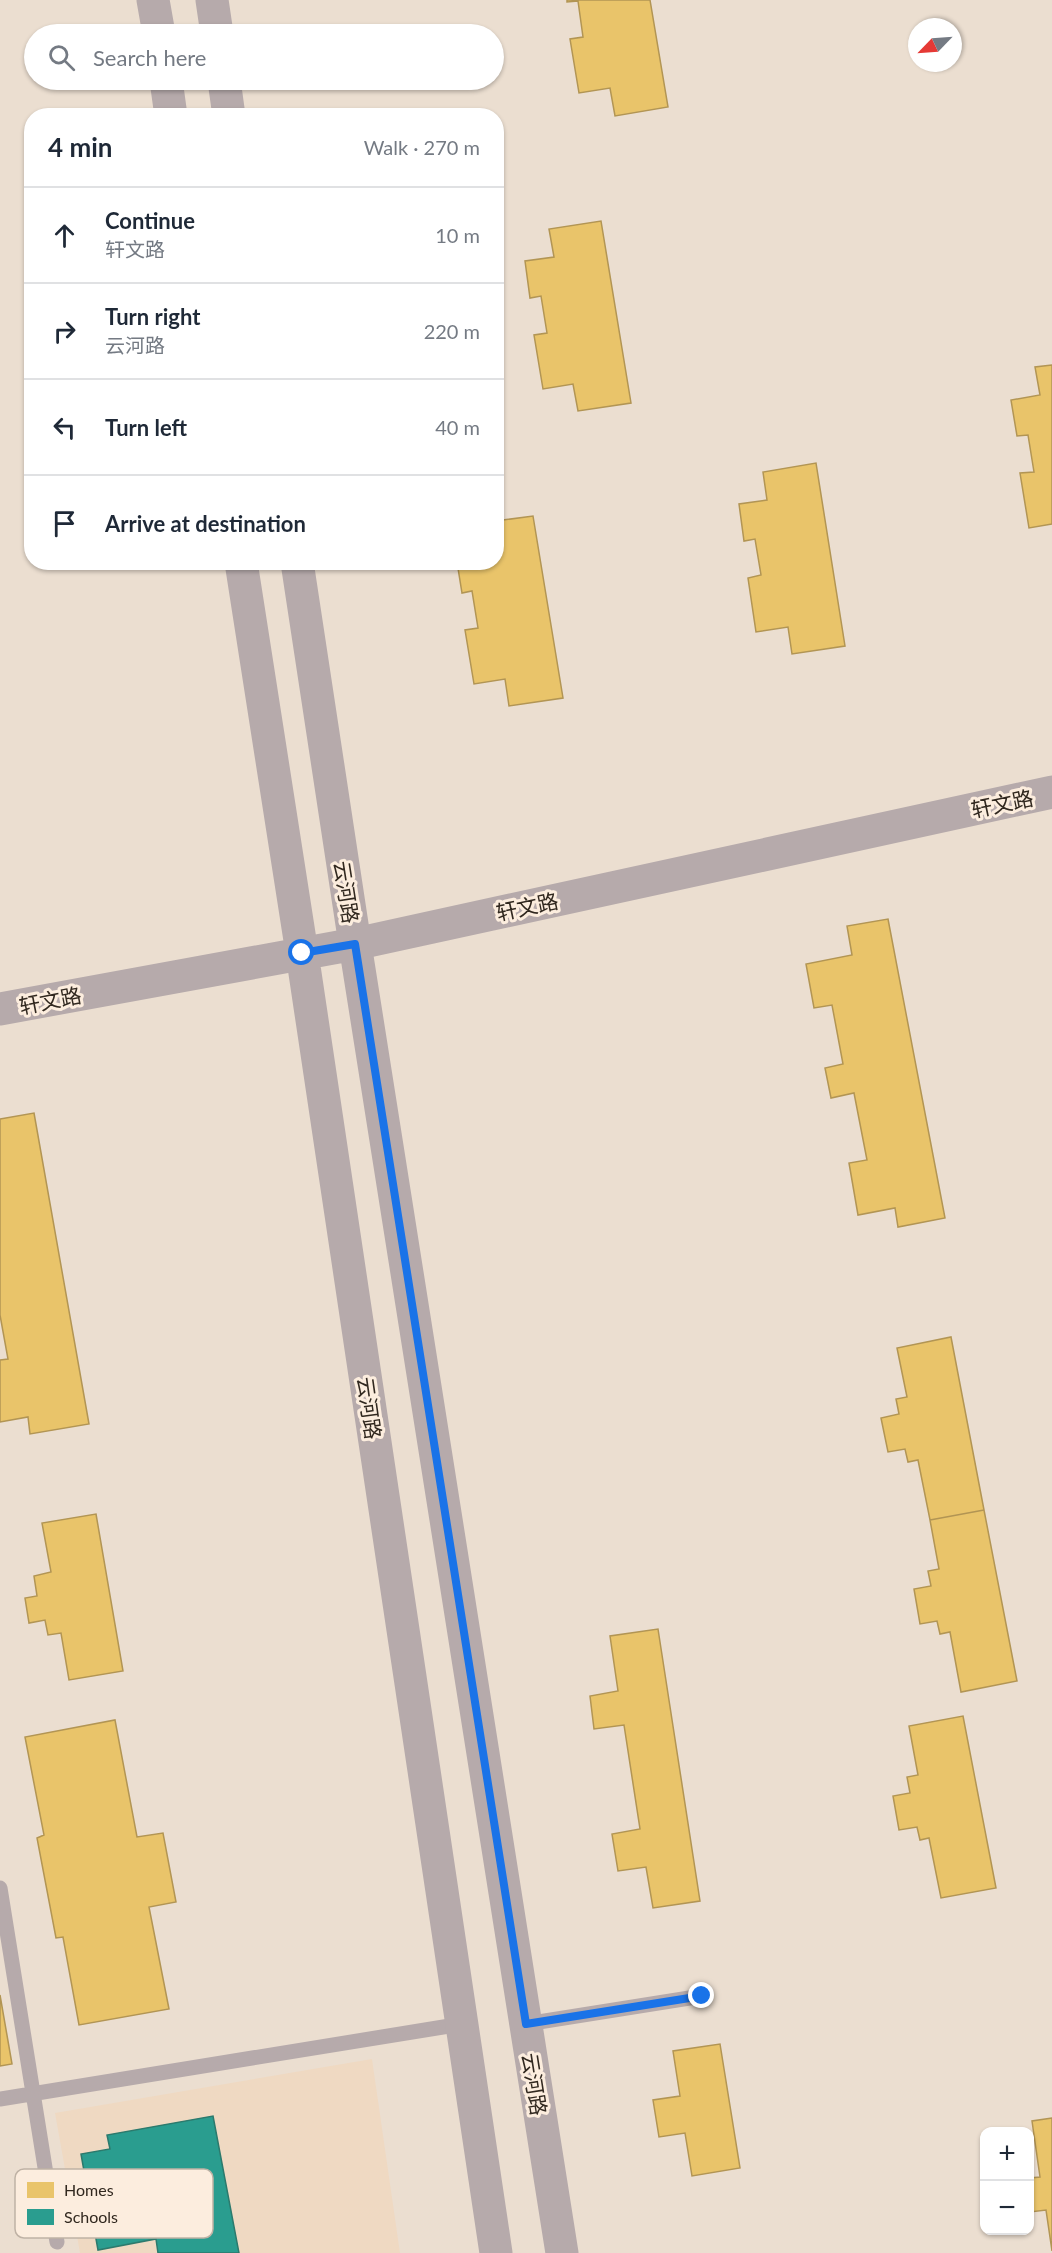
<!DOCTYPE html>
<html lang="en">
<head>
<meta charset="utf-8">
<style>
	body { margin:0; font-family:Lato,"Noto Sans SC",sans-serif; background:#f2f2f3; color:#1f2937 }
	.controls { position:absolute; right:18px; bottom:18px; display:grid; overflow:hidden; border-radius:12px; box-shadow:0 2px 4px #0004 }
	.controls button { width:54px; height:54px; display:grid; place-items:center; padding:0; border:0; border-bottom:2px solid #e0e1e3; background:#fff; color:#1f2937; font:30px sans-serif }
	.compass { position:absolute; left:908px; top:18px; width:54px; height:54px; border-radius:50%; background:#fff; box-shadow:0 2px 4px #0004; rotate:245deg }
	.stop { position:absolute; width:18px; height:18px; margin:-14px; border:4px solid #1a73e8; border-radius:50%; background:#fff }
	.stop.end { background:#1a73e8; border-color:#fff; box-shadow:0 2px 6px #0008 }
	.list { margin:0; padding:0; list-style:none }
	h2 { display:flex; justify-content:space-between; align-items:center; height:78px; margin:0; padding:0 24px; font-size:26px }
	h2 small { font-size:20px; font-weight:400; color:#747a83 }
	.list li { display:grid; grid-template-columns:39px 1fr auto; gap:18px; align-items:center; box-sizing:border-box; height:96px; padding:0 24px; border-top:2px solid #e0e1e3 }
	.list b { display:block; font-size:22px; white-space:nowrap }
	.list p { margin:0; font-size:20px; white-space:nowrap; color:#747a83 }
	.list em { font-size:20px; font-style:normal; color:#747a83 }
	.icon { flex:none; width:33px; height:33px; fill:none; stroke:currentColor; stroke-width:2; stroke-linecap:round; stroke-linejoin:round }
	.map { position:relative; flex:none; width:1052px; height:2253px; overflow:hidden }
	.search { position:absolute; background:#fff; box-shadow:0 2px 4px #0004; left:24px; top:24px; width:480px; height:66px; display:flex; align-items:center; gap:15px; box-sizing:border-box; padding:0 21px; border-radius:33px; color:#747a83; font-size:22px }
	.panel { position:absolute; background:#fff; box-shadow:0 2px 4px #0004; left:24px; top:108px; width:480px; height:462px; border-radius:24px }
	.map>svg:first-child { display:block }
</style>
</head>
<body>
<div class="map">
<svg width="1052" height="2253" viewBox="0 0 1052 2253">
	<rect width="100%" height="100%" fill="#ebded0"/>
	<path fill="#efd9c2" d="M372 2059 400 2253H80L55 2113Z"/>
	<path fill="#e9c46a" stroke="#b29554" stroke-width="1.5" d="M567 0H650L668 107 615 116 610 88 579 93 570 39 583 37 578 1 567 2Z
		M601 221 631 403 578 411 573 384 543 389 534 335 547 333 541 296 530 298 525 261 554 257 549 229Z
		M1052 365V524L1029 528 1020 473 1034 472 1028 435 1017 436 1011 400 1040 395 1035 367Z
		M816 463 845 646 792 654 788 627 756 632 748 578 761 575 755 539 744 541 739 504 767 500 763 472Z
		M533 516 563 698 509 706 505 679 474 684 465 630 478 628 472 591 462 593 457 562H496V521Z
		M888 919 945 1218 898 1227 895 1208 858 1215 849 1163 867 1160 854 1093 831 1098 825 1068 843 1064 832 1005 814 1008 806 964 852 955 847 926Z
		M34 1113 89 1424 30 1434 28 1417 0 1422V1360L8 1359 0 1315V1119Z
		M951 1337 984 1510 930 1520 918 1460 908 1462 905 1449 888 1452 881 1418 899 1414 896 1399 907 1397 897 1348Z
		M984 1510 1017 1681 961 1692 950 1632 940 1634 937 1621 920 1624 914 1589 931 1586 928 1571 939 1569 930 1520Z
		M96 1514 123 1671 69 1680 61 1633 48 1635 45 1620 29 1623 25 1598 37 1596 34 1576 51 1572 42 1523Z
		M658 1629 700 1901 653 1908 646 1867 618 1871 612 1834 640 1829 624 1725 594 1729 590 1696 618 1691 610 1636Z
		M963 1716 996 1888 941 1898 929 1838 920 1840 917 1827 899 1830 893 1796 910 1793 907 1777 918 1775 909 1726Z
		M115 1720 137 1837 163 1833 176 1902 149 1907 169 2009 79 2025 63 1937 56 1938 37 1838 44 1835 25 1737Z
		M0 1995 12 2064 0 2066Z
		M720 2044 740 2168 692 2176 685 2133 659 2137 653 2100 680 2096 673 2051Z
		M1052 2118V2251L1046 2210 1030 2212V2178L1040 2177 1032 2121Z"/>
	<path fill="#2a9d8f" stroke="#2c7a6d" stroke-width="1.5" d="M213 2116 239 2253H158L156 2239 98 2250 81 2154 110 2149 107 2135Z"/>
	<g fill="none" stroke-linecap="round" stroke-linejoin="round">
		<path stroke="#b6aaab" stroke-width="15" d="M0 1888 57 2242
			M526 2024 702 1996
			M0 2099 462 2024"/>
		<path stroke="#b6aaab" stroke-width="33" d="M153 0 159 34
			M212 0 217 34
			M166 80 171 116
			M224 80 229 116
			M241 562 302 953 496 2253
			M297 562 355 944 562 2253
			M0 1009 355 944 1052 792"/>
	</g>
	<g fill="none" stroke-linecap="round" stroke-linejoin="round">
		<path stroke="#1a73e8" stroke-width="8" d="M302 953 355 944 526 2024 702 1996"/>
	</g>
	<g text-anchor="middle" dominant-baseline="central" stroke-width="6" stroke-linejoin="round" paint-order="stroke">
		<g font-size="21" fill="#31281f" stroke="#fcedde">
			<text transform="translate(1002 803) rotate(-12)">轩文路</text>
			<text transform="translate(347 892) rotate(81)">云河路</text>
			<text transform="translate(527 906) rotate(-12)">轩文路</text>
			<text transform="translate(50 1000) rotate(-11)">轩文路</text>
			<text transform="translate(370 1408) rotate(82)">云河路</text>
			<text transform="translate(535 2084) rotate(81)">云河路</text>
		</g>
	</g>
	<rect x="15" y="2169" width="198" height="69" rx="9" fill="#fcedde" stroke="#bfb2a5" stroke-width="1.5"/>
	<rect x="27" y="2182" width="27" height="16" fill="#e9c46a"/>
	<rect x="27" y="2209" width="27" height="16" fill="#2a9d8f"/>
	<g font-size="16" fill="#31281f">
		<text x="64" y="2196">Homes</text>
		<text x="64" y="2223">Schools</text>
	</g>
</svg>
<div class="controls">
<button>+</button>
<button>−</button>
</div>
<svg class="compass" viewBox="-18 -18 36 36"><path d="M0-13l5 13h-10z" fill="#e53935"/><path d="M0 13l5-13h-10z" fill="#747a83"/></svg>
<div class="stop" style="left:302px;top:953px"></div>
<div class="stop end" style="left:702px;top:1996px"></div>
<div class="search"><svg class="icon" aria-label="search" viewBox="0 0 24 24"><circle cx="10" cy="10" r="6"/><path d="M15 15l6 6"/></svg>Search here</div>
<section class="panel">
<h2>4 min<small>Walk · 270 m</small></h2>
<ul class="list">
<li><svg class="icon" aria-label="ahead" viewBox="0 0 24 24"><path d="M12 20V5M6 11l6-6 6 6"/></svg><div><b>Continue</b><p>轩文路</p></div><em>10 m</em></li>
<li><svg class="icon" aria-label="right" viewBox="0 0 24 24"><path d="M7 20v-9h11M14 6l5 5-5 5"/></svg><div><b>Turn right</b><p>云河路</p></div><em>220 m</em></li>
<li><svg class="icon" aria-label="left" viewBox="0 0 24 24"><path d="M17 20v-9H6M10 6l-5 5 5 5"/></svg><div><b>Turn left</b></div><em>40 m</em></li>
<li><svg class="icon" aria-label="arrive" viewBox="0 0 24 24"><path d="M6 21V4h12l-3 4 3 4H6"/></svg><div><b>Arrive at destination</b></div></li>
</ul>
</section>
</div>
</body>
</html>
